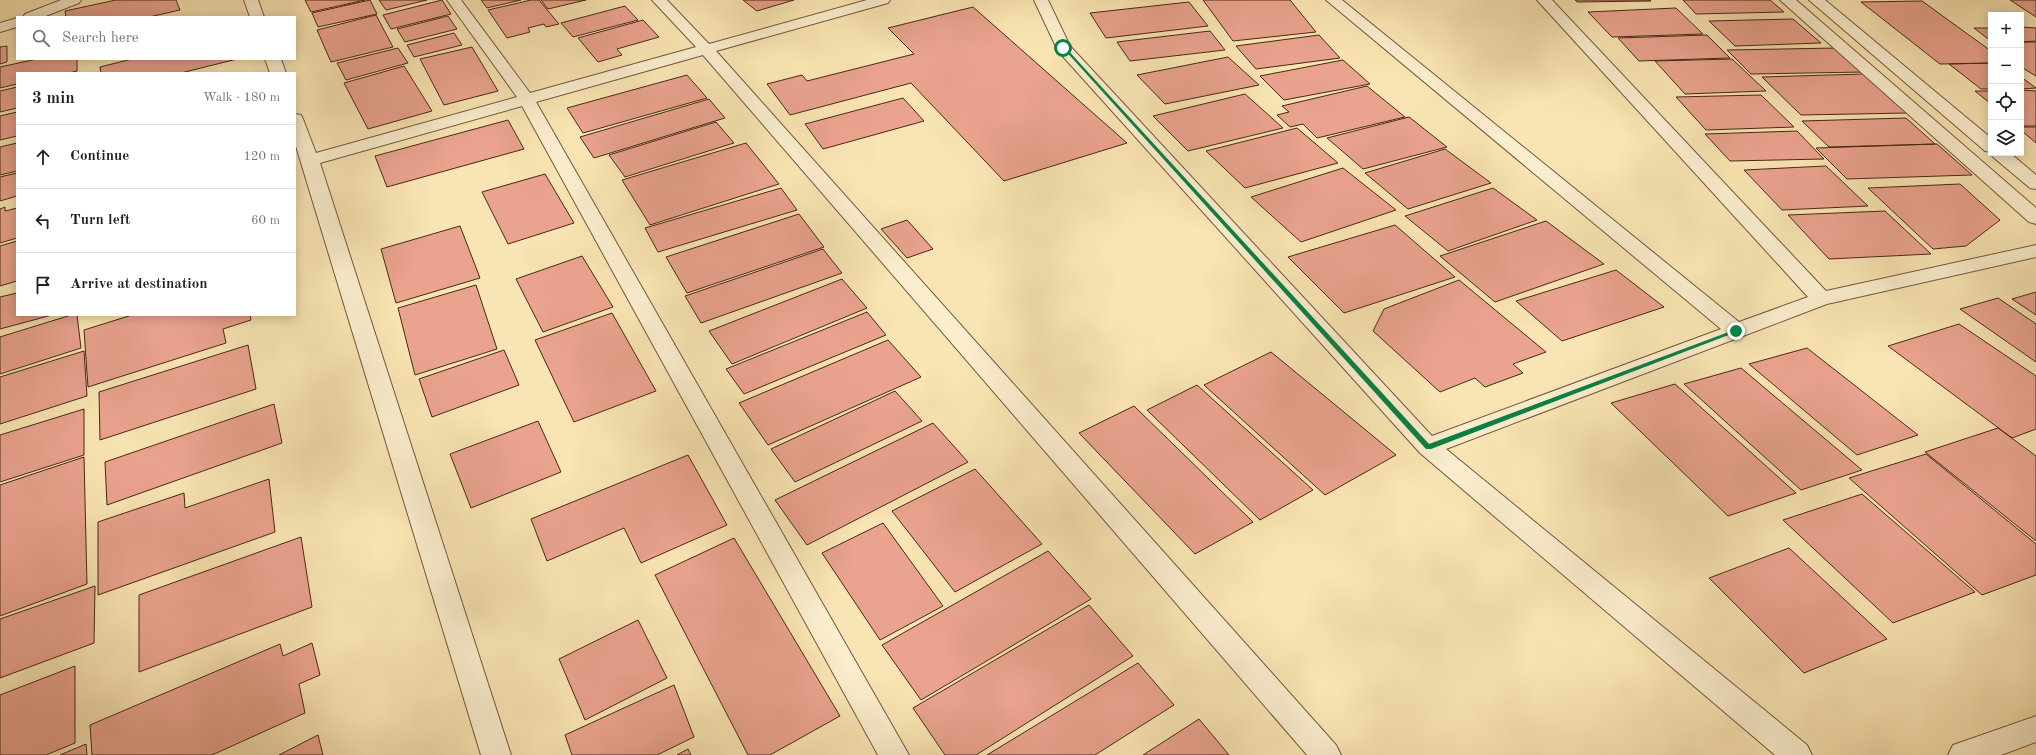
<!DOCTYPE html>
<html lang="en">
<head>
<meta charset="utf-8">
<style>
	body { margin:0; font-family:"Old Standard TT",serif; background:#f2f2f2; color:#202124 }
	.controls { position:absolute; right:12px; top:12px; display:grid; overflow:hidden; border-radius:0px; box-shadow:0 2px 10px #0003 }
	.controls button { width:36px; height:36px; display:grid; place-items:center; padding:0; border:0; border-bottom:1px solid #e0e0e0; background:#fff; color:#202124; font:20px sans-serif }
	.stop { position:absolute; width:12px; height:12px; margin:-9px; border:3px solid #0b8043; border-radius:50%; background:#fff }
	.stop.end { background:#0b8043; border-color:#fff; box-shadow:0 1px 4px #0008 }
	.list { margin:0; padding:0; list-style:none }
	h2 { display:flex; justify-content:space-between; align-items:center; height:52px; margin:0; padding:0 16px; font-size:17px }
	h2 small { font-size:13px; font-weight:400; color:#757577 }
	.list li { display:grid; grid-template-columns:26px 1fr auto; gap:12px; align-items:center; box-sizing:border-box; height:64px; padding:0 16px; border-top:1px solid #e0e0e0 }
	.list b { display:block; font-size:15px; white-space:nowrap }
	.list em { font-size:13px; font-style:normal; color:#757577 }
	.icon { flex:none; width:22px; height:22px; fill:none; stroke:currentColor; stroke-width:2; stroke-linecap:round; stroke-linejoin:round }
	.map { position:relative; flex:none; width:2036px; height:755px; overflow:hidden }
	.search { position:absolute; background:#fff; box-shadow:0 2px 10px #0003; left:16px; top:16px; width:280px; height:44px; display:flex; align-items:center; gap:10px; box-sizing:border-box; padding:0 14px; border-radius:0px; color:#757577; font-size:15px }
	.panel { position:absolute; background:#fff; box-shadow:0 2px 10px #0003; left:16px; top:72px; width:280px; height:244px; border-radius:0px }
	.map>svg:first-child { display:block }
</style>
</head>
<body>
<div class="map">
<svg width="2036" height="755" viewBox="0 0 2036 755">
	<rect width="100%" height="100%" fill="#f9e5b3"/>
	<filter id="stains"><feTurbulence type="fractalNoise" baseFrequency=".005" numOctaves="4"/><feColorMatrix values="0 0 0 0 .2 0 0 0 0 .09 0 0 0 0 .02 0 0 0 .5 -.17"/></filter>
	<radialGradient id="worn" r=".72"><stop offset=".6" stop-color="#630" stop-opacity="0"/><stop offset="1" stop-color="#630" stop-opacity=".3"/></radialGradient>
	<path fill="#eaa38f" stroke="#492815" d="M116 0H176L180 10 149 17H66L65 11Z
		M305 0H365L311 12Z
		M370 0 377 14 318 27 312 13Z
		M379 0H427L386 10Z
		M442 0 451 14 391 29 383 15Z
		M481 0H521L487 8Z
		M531 0H539L559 24 546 27 544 24 528 28 530 32 507 38 488 10Z
		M541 0H586L548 9Z
		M743 0H794L757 11Z
		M1203 0H1290L1316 32 1233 41Z
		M1575 0H1650L1651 1 1577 2Z
		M1683 0H1770L1784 12 1696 14Z
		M2010 0H2036V17Z
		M1922 1 1991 51V63L1940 64 1861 2Z
		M1189 2 1208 26 1106 38 1090 13Z
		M625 6 638 20 573 37 561 23Z
		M973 7 1127 143 1004 181 911 83 790 115 767 84 802 75 807 81 914 54 888 28Z
		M1676 8 1703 34 1612 37 1588 12Z
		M376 15 393 47 331 62 317 30Z
		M448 16 457 29 405 42 397 29Z
		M1793 19 1821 43 1735 46 1709 21Z
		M643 20 659 37 617 49 622 55 598 62 578 38Z
		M2021 27 2036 28V41L2021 42Z
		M1974 28H1991V41Z
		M1210 31 1225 50 1130 61 1117 42Z
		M454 33 462 45 414 57 407 45Z
		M1319 35 1340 58 1256 69 1236 46Z
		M1707 35 1730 58 1639 61 1618 38Z
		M2021 42H2036V76L2021 67Z
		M7 46V62L0 64V47Z
		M472 47 498 91 444 105 420 59Z
		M398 48 408 63 346 80 337 63Z
		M1837 48 1864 72 1751 74 1727 50Z
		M1228 57 1259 85 1165 104 1137 75Z
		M37 59H77V71L69 73H17V84L0 88V67Z
		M132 59H237L181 73H101L100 67Z
		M1732 59 1766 91 1685 94 1655 61Z
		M1343 60 1370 84 1284 100 1260 76Z
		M1991 63V89H1981L1949 64Z
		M404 66 432 111 368 129 344 83Z
		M1863 74 1907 113 1801 115 1762 77Z
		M687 75 707 98 583 133 567 108Z
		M2021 77 2036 88 2021 89Z
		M1367 86 1405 117 1317 138 1303 124 1290 127 1277 115 1289 112 1282 106Z
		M17 87V108L0 112V91Z
		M2021 90 2036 91V126H2021Z
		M1975 91H1991V104Z
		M1245 94 1283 128 1188 151 1153 116Z
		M1761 95 1794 127 1706 130 1676 97Z
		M903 98 924 121 823 149 805 124Z
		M709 99 725 118 594 158 580 137Z
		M17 112V136L0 140V116Z
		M1409 117 1447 147 1363 169 1327 138Z
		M1906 118 1935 144 1829 147 1802 121Z
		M508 120 524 149 387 187 375 156Z
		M716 122 734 143 625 177 609 155Z
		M2021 127H2036V143L2021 130Z
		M1297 128 1338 163 1245 188 1206 151Z
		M1797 131 1824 159 1730 161 1705 134Z
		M17 143V171L0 175V147Z
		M746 143 779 184 650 225 622 180Z
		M1937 144 1972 175 1847 179 1816 148Z
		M1445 149 1491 183 1408 209 1365 173Z
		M1826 166 1868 206 1782 210 1744 170Z
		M1343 168 1396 210 1301 242 1251 197Z
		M17 173V196L0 201V177Z
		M545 174 574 223 508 244 482 192Z
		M1960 184 2000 220 1966 246 1933 249 1868 188Z
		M781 188 797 210 658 252 645 228Z
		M1493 188 1537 220 1448 251 1405 216Z
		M5 207V211L17 208V238L0 243V209Z
		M1885 211 1931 254 1829 259 1788 215Z
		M799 214 824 247 687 293 666 257Z
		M907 220 933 249 907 258 881 229Z
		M1546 221 1604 264 1495 302 1440 256Z
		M1395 225 1455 277 1344 313 1288 257Z
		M460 226 480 278 396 303 381 249Z
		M17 241V281L0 286V246Z
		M823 249 842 273 701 323 685 296Z
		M582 256 613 307 543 332 516 279Z
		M1616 270 1664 307 1562 341 1516 301Z
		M842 279 867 308 732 364 709 331Z
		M1459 280 1546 352 1513 364 1523 373 1485 387 1475 378 1440 392 1373 331 1384 309Z
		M476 285 497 349 415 375 398 308Z
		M2036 292V315L2012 299Z
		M17 293V315H52L0 329V297Z
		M1998 298 2036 324V362L1960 309Z
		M867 312 886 335 744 394 726 369Z
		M612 313 656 391 574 422 535 340Z
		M71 315H77L81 348 0 374V337Z
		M132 315H250L251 320 223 329 226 343 88 387 84 330Z
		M1959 324 2036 376V429L2012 438 1888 346Z
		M888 340 921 377 768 445 739 403Z
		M248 345 256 389 100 440 99 392Z
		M1807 348 1918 435 1857 455 1749 364Z
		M504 350 519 385 432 417 419 379Z
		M84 351 87 396 0 424V377Z
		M1271 352 1396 455 1325 495 1204 385Z
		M1741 368 1862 470 1801 490 1684 384Z
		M1675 384 1796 493 1728 516 1611 403Z
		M1197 385 1313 490 1260 520 1147 410Z
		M895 391 922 421 795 482 771 449Z
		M274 404 282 443 107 505 105 462Z
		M1134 406 1253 522 1195 554 1079 433Z
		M84 409V455L0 482V435Z
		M538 421 561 472 471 508 450 454Z
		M933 423 968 462 807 545 775 500Z
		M1998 428 2036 456V541L1925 452Z
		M1926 454 2036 544V575L1982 595 1849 478Z
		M688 455 727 525 641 563 624 528 547 561 531 519Z
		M84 457 87 584 0 616V485Z
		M975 469 1042 544 955 592 892 511Z
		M269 479 275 532 98 595V522L184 493 185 508Z
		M1862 494 1975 592 1893 623 1783 520Z
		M883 523 943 606 880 640 822 553Z
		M301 537 312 607 139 672V595Z
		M734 538 840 716 770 755H748L655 575Z
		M1789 548 1887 639 1804 673 1709 578Z
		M1048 551 1091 599 921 700 882 645Z
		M95 586 94 643 0 678V619Z
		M1089 605 1133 656 976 755H945L913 708Z
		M638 620 667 678 585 720 559 659Z
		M312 643 320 675 299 684 305 713 212 755H92L90 725 280 644 283 656Z
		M1138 663 1174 705 1095 755H987Z
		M75 666V743L46 755H0V695Z
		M674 685 694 737 657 755H572L565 735Z
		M1199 719 1229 755H1143Z
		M318 735 323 755H279Z
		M86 744 87 755H60Z
		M688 749 691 755H677Z"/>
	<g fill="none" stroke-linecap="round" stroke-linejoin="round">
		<defs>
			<path id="minor" d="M61 0H81L79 3 43 17H23L25 14Z
				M244 0H258L264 17H250Z
				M447 0H461L530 93 696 47 652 0H667L709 44 867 0H890L888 3 716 51 1336 745 1341 755H1307L703 55 536 102 909 755H878L522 106 320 163 511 755H481L295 143V114L301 115 303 119 316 153 517 97Z
				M1034 0H1048L1070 46 1432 436 1721 329 1326 0H1342L1739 322 1808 297 1537 0H1552L1826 291 2036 245V257L1827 304 1446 449 1807 745 1812 755H1775L1420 453 1058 51Z
				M1780 0H1796L2036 208V224L2029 222Z
				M1809 0H1825L1991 138V153H2010L2036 175V189L2030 188 1993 157 1990 153 1991 152 1985 151Z
				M17 18V27L0 32V23Z
				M265 59H281L286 73H270Z
				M2036 716V742L2001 755H1948L1953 745Z"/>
		</defs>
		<use href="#minor" stroke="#75573c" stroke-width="2"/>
		<use href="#minor" fill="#fbeece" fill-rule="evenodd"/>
	</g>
	<path fill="#0b8043" d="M1062 47H1065L1429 444 1734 330 1739 331 1431 449H1426Z"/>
	<rect width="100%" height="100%" filter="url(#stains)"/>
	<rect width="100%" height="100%" fill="url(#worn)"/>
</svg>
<div class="controls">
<button>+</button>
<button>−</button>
<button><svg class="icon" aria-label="locate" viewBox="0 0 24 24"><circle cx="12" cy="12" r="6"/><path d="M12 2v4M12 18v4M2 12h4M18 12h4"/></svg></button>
<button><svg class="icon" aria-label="layers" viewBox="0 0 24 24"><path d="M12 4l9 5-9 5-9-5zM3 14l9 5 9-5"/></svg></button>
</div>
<div class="stop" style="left:1063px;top:48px"></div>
<div class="stop end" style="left:1736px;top:331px"></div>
<div class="search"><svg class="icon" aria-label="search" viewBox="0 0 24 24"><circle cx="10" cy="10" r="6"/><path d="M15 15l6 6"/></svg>Search here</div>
<section class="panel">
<h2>3 min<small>Walk · 180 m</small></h2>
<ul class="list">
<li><svg class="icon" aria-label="ahead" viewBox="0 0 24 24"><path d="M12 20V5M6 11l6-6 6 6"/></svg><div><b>Continue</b></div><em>120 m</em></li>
<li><svg class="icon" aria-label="left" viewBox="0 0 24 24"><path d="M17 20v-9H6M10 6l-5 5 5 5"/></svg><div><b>Turn left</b></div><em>60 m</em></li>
<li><svg class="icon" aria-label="arrive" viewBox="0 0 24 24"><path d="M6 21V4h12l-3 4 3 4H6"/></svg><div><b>Arrive at destination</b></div></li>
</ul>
</section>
</div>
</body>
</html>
